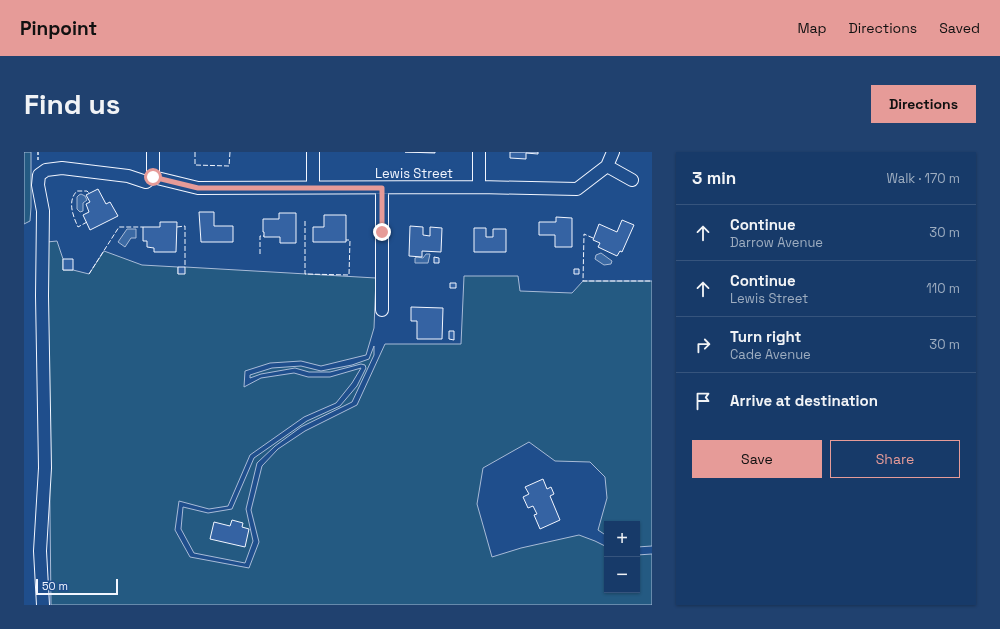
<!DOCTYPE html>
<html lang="en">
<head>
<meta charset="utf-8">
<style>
	body { margin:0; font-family:"Space Grotesk",sans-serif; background:#20416f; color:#f1f3f6 }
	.controls { position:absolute; right:12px; bottom:12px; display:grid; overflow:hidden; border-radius:0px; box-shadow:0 1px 3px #0004 }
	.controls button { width:36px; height:36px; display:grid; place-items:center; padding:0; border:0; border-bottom:1px solid #36547d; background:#173a69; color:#f1f3f6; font:20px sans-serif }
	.scale { position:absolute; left:12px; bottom:10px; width:82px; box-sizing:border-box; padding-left:4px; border:2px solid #f2f6ff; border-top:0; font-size:11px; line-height:14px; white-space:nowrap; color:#f2f6ff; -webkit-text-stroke:3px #1f4e8c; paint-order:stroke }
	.stop { position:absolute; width:12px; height:12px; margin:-9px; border:3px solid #e69b98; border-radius:50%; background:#fff }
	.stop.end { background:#e69b98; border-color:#fff; box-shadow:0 1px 4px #0008 }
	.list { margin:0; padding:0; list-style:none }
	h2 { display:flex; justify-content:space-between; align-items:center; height:52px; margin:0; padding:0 16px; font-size:17px }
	h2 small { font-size:13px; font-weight:400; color:#9eadc0 }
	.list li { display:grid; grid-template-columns:26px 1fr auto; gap:12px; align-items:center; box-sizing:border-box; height:56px; padding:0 16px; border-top:1px solid #36547d }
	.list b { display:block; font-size:15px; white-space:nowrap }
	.list p { margin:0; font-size:13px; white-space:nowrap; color:#9eadc0 }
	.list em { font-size:13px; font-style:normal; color:#9eadc0 }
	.actions { display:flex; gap:8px; padding:12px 16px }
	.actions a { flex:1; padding:9px 0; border:1px solid #e69b98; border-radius:0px; text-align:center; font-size:14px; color:#e69b98 }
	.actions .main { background:#e69b98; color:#111 }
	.icon { flex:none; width:22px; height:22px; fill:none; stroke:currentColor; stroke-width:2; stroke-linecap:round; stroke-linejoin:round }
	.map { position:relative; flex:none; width:628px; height:453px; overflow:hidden; border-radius:0px }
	header { display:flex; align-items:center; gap:24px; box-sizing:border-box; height:56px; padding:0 20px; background:#e69b98; color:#111 }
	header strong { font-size:19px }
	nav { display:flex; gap:22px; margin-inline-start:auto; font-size:14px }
	.intro { display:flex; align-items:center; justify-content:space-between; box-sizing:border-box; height:96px; padding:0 24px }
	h1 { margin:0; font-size:28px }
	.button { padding:10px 18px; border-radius:0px; background:#e69b98; color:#111; font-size:14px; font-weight:700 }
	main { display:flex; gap:24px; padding:0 24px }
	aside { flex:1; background:#173a69; border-radius:0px; box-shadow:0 1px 3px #0004 }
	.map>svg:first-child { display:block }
</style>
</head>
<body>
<header>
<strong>Pinpoint</strong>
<nav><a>Map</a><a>Directions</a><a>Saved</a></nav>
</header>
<div class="intro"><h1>Find us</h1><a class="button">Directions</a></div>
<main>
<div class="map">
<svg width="628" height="453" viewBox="0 0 628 453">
	<rect width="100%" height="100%" fill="#1f4e8c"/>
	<path fill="#245a82" stroke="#a8bbd7" d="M0 0H7V55L6 69 0 72Z
		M33 89 39 107V118H49L65 122 80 99 118 113 154 115V122L161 115 352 126 350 176 342 203 297 214 277 209 246 211 221 219 220 235 237 226 270 221 284 225H306L337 216 328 231 312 251 280 265 226 303 204 354 185 357 155 349 151 378 166 405 225 416 235 390 227 358 238 314 254 297 281 279 333 253 361 192H437L440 124H494L496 139 548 141 559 129H628V394L613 395V372H583V384L574 378 583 346 581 325 566 310 531 309 505 290 459 316 453 352 468 405 497 396 555 383 571 389 583 395V438H613V403L628 402V453H27L23 90Z
		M350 194V203L328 250 277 275 251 294 233 311 222 357 229 389 221 411 170 401 157 377 159 355 184 361 208 357 230 306 283 269 316 254 333 234 342 216 341 213 337 212 306 220H285L271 216 237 222 226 226V223L248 216 277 214 297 219 328 213 345 207Z"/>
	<path fill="#3b69a3" stroke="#a8bbd7" d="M57 42 61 44 63 48 59 51V59L56 60 53 57V45L55 43Z
		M103 77H112V86H107L101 95 94 90Z
		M577 101 588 109 587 112 580 113 571 107 572 103Z
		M402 102H406L404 111H391V106L393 105 399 106Z"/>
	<path fill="#3563a3" stroke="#f2f6ff" d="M381 0H411V1Z
		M486 0H514V2L502 1V7L486 6Z
		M74 37 82 52 86 50 94 64 66 78 59 63 65 60 62 52 66 50 62 43Z
		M175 60H190V74H209V90H177Z
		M255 61H272V91H256V85H240V80H239V67H255Z
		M300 63H322V90H289V75H300Z
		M532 65 548 66V95H531V83H515V70H532Z
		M598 68 610 73 598 100 596 99 593 104 574 95 576 91 569 88 575 72 593 80Z
		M136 70H153L152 100H130V96L123 95V89H119V75H136Z
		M386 74 399 75V83L406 84V75L418 76 417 100 398 99V105L385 104Z
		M450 76H462V85H469V77H482V100H450Z
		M410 105 415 106V111H410Z
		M39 107H49V118H39Z
		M154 115H161V122H154Z
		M550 117H555V122H550Z
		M426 131H432V136H426Z
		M387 155 419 156 418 187H393V169H387Z
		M425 179H430V188L425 187Z
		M519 327 523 337 527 335 530 342 526 344 536 368 516 377 510 363 513 362 509 354 504 356 499 345 505 342 501 335Z
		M208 368 219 371 218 375 225 377 221 395 186 387 190 370 206 374Z"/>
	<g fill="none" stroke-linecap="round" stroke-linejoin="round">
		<defs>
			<path id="minor" d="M129 0V25L174 36 455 35 553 37 583 14 589 0
				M583 14 608 28
				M289 35V0
				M455 35V0
				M358 158V36
				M19 453 16 399 21 316 18 144 19 59 14 33 15 23 22 18 38 16 104 24 122 30 129 25"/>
		</defs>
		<use href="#minor" stroke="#f2f6ff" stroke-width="14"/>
		<path stroke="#b3c4dc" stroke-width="2" stroke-dasharray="3 2" stroke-linecap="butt" d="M14 0V10"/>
		<use href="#minor" stroke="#1f4e8c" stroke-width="12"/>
		<path stroke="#f2f6ff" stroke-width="1" stroke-dasharray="5 2" stroke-linecap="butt" d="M171 0V13L205 14 206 0
			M281 69V122L325 123 326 88H322
			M63 70 54 75C49 64 43 49 53 39H63L65 41
			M153 75 161 74V115
			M569 86 560 82 559 129H628
			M236 102V84H240
			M65 122 95 75H119"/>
	</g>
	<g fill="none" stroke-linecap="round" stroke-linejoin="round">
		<path stroke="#e69b98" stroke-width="5" d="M129 25 174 36H358V80"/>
	</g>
	<g text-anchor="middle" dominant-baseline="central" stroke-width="3" stroke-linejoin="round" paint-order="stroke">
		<g font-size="13" fill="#f2f6ff" stroke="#1f4e8c">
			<text x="390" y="21">Lewis Street</text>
		</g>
	</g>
</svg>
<div class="controls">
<button>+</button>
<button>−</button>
</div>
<div class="scale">50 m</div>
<div class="stop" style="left:129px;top:25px"></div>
<div class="stop end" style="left:358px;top:80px"></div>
</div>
<aside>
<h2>3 min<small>Walk · 170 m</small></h2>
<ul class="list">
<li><svg class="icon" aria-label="ahead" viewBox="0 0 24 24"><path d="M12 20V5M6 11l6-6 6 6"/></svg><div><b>Continue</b><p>Darrow Avenue</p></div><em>30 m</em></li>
<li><svg class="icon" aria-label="ahead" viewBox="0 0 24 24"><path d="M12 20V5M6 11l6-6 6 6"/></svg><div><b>Continue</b><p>Lewis Street</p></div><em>110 m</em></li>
<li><svg class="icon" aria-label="right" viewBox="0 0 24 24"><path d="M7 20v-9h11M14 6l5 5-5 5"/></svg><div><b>Turn right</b><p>Cade Avenue</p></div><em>30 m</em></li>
<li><svg class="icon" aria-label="arrive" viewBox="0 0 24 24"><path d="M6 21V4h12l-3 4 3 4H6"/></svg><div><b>Arrive at destination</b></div></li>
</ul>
<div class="actions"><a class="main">Save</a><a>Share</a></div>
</aside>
</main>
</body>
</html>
